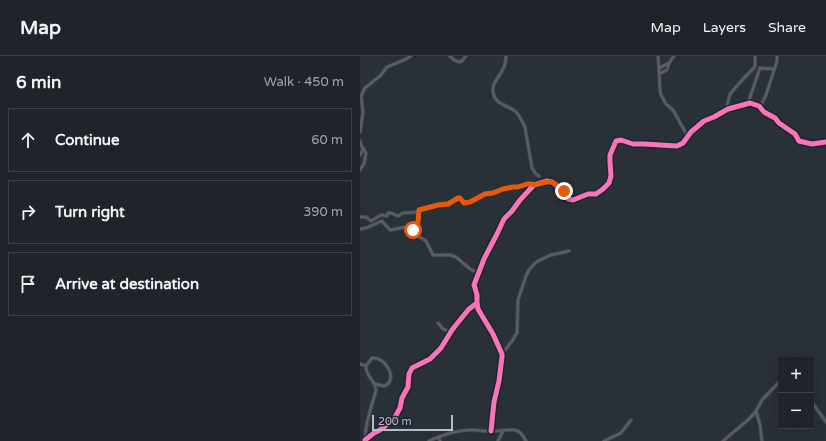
<!DOCTYPE html>
<html lang="en">
<head>
<meta charset="utf-8">
<style>
	body { margin:0; font-family:"Varela Round",sans-serif; background:#282c32; color:#f1f3f6 }
	.controls { position:absolute; right:12px; bottom:12px; display:grid; overflow:hidden; border-radius:0px; box-shadow:0 4px 16px #0002 }
	.controls button { width:36px; height:36px; display:grid; place-items:center; padding:0; border:0; border-bottom:1px solid #3d4147; background:#20242a; color:#f1f3f6; font:20px sans-serif }
	.scale { position:absolute; left:12px; bottom:10px; width:81px; box-sizing:border-box; padding-left:4px; border:2px solid #b4bcc9; border-top:0; font-size:11px; line-height:14px; white-space:nowrap; color:#b4bcc9; -webkit-text-stroke:3px #1d2633; paint-order:stroke }
	.stop { position:absolute; width:12px; height:12px; margin:-9px; border:3px solid #ea580c; border-radius:50%; background:#fff }
	.stop.end { background:#ea580c; border-color:#fff; box-shadow:0 1px 4px #0008 }
	.list { margin:0; padding:0; list-style:none }
	h2 { display:flex; justify-content:space-between; align-items:center; height:52px; margin:0; padding:0 16px; font-size:17px }
	h2 small { font-size:13px; font-weight:400; color:#a2a4a8 }
	.list li { display:grid; grid-template-columns:26px 1fr auto; gap:12px; align-items:center; box-sizing:border-box; height:64px; margin:0 8px 8px; padding:0 8px; border:1px solid #3d4147; border-radius:0px }
	.list b { display:block; font-size:15px; white-space:nowrap }
	.list em { font-size:13px; font-style:normal; color:#a2a4a8 }
	.icon { flex:none; width:22px; height:22px; fill:none; stroke:currentColor; stroke-width:2; stroke-linecap:round; stroke-linejoin:round }
	.map { position:relative; flex:none; width:466px; height:385px; overflow:hidden }
	header { display:flex; align-items:center; gap:24px; box-sizing:border-box; height:56px; padding:0 20px; background:#20242a; border-bottom:1px solid #3d4147 }
	header strong { font-size:19px }
	nav { display:flex; gap:22px; margin-inline-start:auto; font-size:14px }
	main { display:flex }
	aside { flex:1; background:#20242a }
	.map>svg:first-child { display:block }
</style>
</head>
<body>
<header>
<strong>Map</strong>
<nav><a>Map</a><a>Layers</a><a>Share</a></nav>
</header>
<main>
<aside>
<h2>6 min<small>Walk · 450 m</small></h2>
<ul class="list">
<li><svg class="icon" aria-label="ahead" viewBox="0 0 24 24"><path d="M12 20V5M6 11l6-6 6 6"/></svg><div><b>Continue</b></div><em>60 m</em></li>
<li><svg class="icon" aria-label="right" viewBox="0 0 24 24"><path d="M7 20v-9h11M14 6l5 5-5 5"/></svg><div><b>Turn right</b></div><em>390 m</em></li>
<li><svg class="icon" aria-label="arrive" viewBox="0 0 24 24"><path d="M6 21V4h12l-3 4 3 4H6"/></svg><div><b>Arrive at destination</b></div></li>
</ul>
</aside>
<div class="map">
<svg width="466" height="385" viewBox="0 0 466 385">
	<rect width="100%" height="100%" fill="#2a3038"/>
	<g fill="none" stroke-linecap="round" stroke-linejoin="round">
		<defs>
			<path id="minor" d="M90 0 94 4 99 6 102 5 106 0
				M146 0C146 5 145 10 142 15 139 21 134 25 133 32 132 48 145 48 155 55 159 58 163 67 165 71L172 112 175 117 179 120
				M298 0 299 13 300 35 301 39 306 48 313 54 327 79
				M299 12 309 7
				M299 18 307 14 309 7 314 0
				M388 47 400 12 414 13
				M400 51 406 39 417 5V0
				M366 54 370 38 383 23 394 12 395 9V0
				M0 76 3 56 1 40 5 32 20 20 27 11 46 3 51 0
				M0 85 3 94 0 99
				M0 114 4 108 6 97 3 92
				M0 161H6L11 165 21 159 27 160 28 157H31L38 160 43 157 59 156
				M0 173 6 172 22 165 30 174 46 171 51 173 58 180 66 185 73 199H90L96 201 110 213 118 217
				M51 173 58 166 59 154 61 153 78 149 88 148 98 142H100L104 147 110 146 125 138 133 137 143 133 153 131H158L167 128H172L174 129
				M78 267 83 273 91 276
				M142 298 152 285 157 277 158 244 166 220 169 214 175 207 180 204 191 199 209 195
				M0 308 6 310C6 312 7 316 8 318 11 325 15 325 16 334 12 350 5 367 5 384
				M6 310 12 302C26 300 39 325 24 330L15 328
				M451 345 466 366
				M131 375 134 346 139 325 142 301V298L133 278 118 253 117 247V239L115 232 114 229 124 203 137 178 144 163 152 155 160 144 174 129 187 125 192 126 204 135 208 143 213 144 228 138H236L243 133 249 127 251 120 250 106V99L256 85 261 84 273 88H284L317 90 323 87 331 76 344 65 354 61 368 53 390 47 399 50 404 56 415 62 419 67 435 78 439 85 452 88 466 86
				M79 381 80 385
				M5 384 14 377 20 374 34 363 40 352 42 342 48 331 49 318 52 312 70 303 81 292 92 274 104 259 109 253 117 247
				M69 385C82 379 97 374 111 374 120 374 128 376 136 375 143 375 152 372 158 375 162 377 164 382 166 385
				M138 385 143 375
				M244 385 261 377 271 364
				M363 385 389 363 396 355
				M402 385 400 369 396 355 402 344 421 324"/>
		</defs>
		<use href="#minor" stroke="#484c53" stroke-width="4"/>
		<use href="#minor" stroke="#5a5e66" stroke-width="2"/>
		<defs>
			<path id="cycleway" d="M131 375 134 346 139 325 142 301V298L133 278 118 253 117 247V239L115 232 114 229 124 203 137 178 144 163 152 155 160 144 174 129 187 125 192 126 204 135 208 143 213 144 228 138H236L243 133 249 127 251 120 250 106V99L256 85 261 84 273 88H284L317 90 323 87 331 76 344 65 354 61 368 53 390 47 399 50 404 56 415 62 419 67 435 78 439 85 452 88 466 86
				M5 384 14 377 20 374 34 363 40 352 42 342 48 331 49 318 52 312 70 303 81 292 92 274 104 259 109 253 117 247"/>
		</defs>
		<use href="#cycleway" stroke="#1d2633" stroke-width="8"/>
		<use href="#cycleway" stroke="#fb73b8" stroke-width="5"/>
	</g>
	<g fill="none" stroke-linecap="round" stroke-linejoin="round">
		<path stroke="#ea580c" stroke-width="5" d="M53 174 51 173 58 166 59 154 78 149 88 148 98 142H100L104 147 110 146 125 138 133 137 143 133 153 131H158L167 128H172L174 129C190 125 190 122 204 135"/>
	</g>
</svg>
<div class="controls">
<button>+</button>
<button>−</button>
</div>
<div class="scale">200 m</div>
<div class="stop" style="left:53px;top:174px"></div>
<div class="stop end" style="left:204px;top:135px"></div>
</div>
</main>
</body>
</html>
